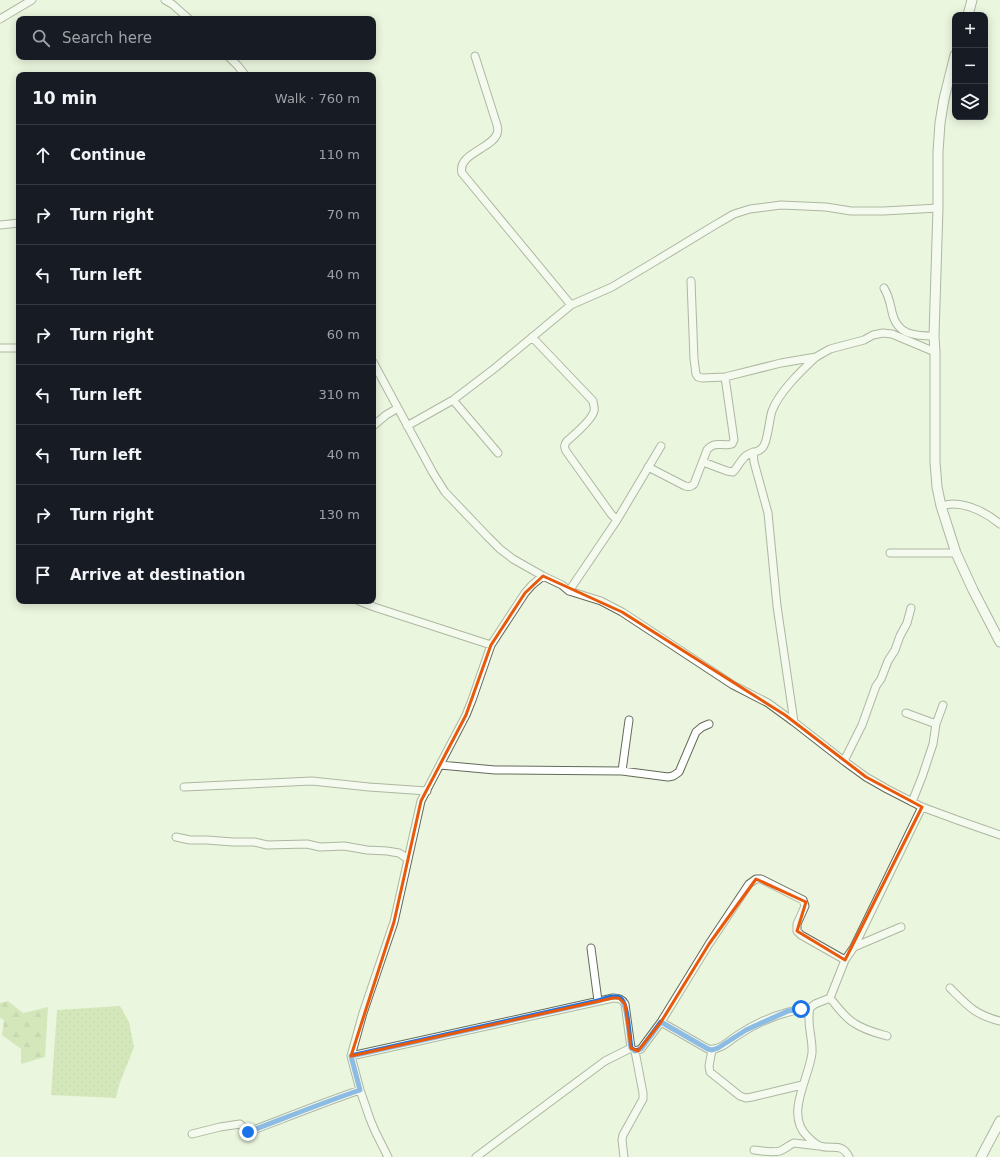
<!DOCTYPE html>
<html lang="en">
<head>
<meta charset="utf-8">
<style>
	body { margin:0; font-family:"DejaVu Sans",sans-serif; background:#242831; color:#f1f3f6 }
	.controls { position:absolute; right:12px; top:12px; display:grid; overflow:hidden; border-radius:8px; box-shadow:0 2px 10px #0003 }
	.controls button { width:36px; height:36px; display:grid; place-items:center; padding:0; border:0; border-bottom:1px solid #363941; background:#171b24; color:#f1f3f6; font:20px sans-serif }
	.stop { position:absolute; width:12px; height:12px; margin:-9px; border:3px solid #1a73e8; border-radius:50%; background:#fff }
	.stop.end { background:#1a73e8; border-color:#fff; box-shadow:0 1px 4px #0008 }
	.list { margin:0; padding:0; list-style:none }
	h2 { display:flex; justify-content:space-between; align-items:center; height:52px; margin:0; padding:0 16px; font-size:17px }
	h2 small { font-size:13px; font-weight:400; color:#9ea1a6 }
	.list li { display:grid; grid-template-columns:26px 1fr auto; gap:12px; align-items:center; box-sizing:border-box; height:60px; padding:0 16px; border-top:1px solid #363941 }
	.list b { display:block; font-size:15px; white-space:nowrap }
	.list em { font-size:13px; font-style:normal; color:#9ea1a6 }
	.icon { flex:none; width:22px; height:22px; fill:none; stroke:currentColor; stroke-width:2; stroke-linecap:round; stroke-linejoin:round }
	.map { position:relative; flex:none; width:1000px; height:1157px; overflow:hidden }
	.search { position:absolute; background:#171b24; box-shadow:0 2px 10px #0003; left:16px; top:16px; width:360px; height:44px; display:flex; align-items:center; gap:10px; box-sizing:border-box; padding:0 14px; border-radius:8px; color:#9ea1a6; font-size:15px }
	.panel { position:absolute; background:#171b24; box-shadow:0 2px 10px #0003; left:16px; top:72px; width:360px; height:532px; border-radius:8px }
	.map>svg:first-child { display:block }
</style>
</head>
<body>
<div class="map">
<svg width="1000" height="1157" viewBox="0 0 1000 1157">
	<defs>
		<pattern id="grass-dots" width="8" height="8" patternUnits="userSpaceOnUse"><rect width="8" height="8" fill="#b9d690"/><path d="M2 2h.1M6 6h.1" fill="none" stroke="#9eb77b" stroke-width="1.8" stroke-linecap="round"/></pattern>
		<pattern id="forest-firs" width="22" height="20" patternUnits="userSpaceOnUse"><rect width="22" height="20" fill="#b9d690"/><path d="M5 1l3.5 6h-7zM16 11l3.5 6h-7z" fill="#9eb77b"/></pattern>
	</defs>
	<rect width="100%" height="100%" fill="#ebf5df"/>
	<path fill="url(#grass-dots)" d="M120 1006 129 1022 134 1047 119 1085 116 1098 51 1095 57 1010Z"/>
	<path fill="url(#forest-firs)" d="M8 1001 23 1013 48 1007 45 1057 21 1064V1049L2 1035 4 1020 0 1018V1003Z"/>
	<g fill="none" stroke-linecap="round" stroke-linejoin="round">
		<defs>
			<path id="street" d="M165 0 172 4 189 19
				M0 19 32 0
				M475 56 497 125C498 128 498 131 497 134 491 149 457 154 462 173L571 305
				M229 57 238 66 245 75
				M0 225 19 223
				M691 281 694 359 696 374 698 377 702 378 725 377 781 363 816 357 830 349 864 340 873 335 883 333 892 334 935 352
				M884 288C889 296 890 303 892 312 897 335 914 336 934 336
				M532 337 593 401C593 404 595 407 594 411 592 420 574 435 567 441 564 445 564 447 566 451L611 514 617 520 569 591
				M0 348H19
				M373 362 433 473 445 492 487 536 500 549 513 559 543 576 562 585 569 591 601 601 622 612 733 685 768 703 794 722 844 761 866 777 887 789 922 807 960 821 1000 835
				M453 400 498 453
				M373 426 386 415 398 408
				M407 426 453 400 495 368 571 305 612 287 654 262 715 225 734 214 750 209 781 205 826 207 851 211H884L938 208
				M753 452 754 462 768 513 777 606 794 722
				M703 462 727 471 733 472C738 467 741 459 747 455 752 452 760 452 763 447 768 441 769 420 772 411 779 392 801 371 816 357
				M648 467 685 486C689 487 691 487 694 484L707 450C715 440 722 447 732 444L734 440 725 377
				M941 506C945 505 949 504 953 504 970 504 988 514 1000 524
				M617 520 661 446
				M890 553H956
				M359 601 374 607 491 645
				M906 713 936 724
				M844 761 862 725 876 686 881 679 888 661 895 650 900 636 907 623 911 608
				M440 765 495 770 622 771 668 777 673 776 679 772 696 732 702 727 709 724
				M622 771 629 720
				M184 787 312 781 369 787 427 791
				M912 802 922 777 933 744 936 724 943 705
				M176 837 190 840H207L233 842H254L267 845 307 844 320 847 344 846 367 850 387 851 399 853 408 859
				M854 947 901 927
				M591 948 598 1001
				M950 988C967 1005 975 1015 1000 1021
				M830 998C837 1006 844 1017 854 1023 864 1030 876 1033 887 1036
				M661 1022 708 1049C718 1051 727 1043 735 1037 757 1022 783 1011 810 1008
				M712 1050 709 1066 710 1072 740 1096 746 1098 752 1097 802 1085
				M351 1056 613 998C619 998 622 999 625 1004L631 1048 635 1051 641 1049 661 1022 709 944 749 884 756 879H761L803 900 805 906 797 924V931L801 935 845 960
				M192 1134 220 1127 240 1124 248 1132C285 1118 322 1103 360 1090
				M754 1150C762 1151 772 1153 780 1151 785 1149 789 1145 794 1143L819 1146
				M388 1157 375 1131 370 1119 360 1090 351 1056 363 1013 394 922 421 801 466 715 472 700 491 645 525 593 532 585 543 576
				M476 1157 605 1061 631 1048
				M624 1157 622 1140 623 1135 643 1099V1093L635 1051
				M849 1157C842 1142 832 1150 820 1146 816 1145 811 1140 808 1137 784 1115 809 1079 812 1053 813 1038 806 1023 810 1008L815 1004 830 998 845 960 854 947 922 807"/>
			<path id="secondary" d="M968 15 972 0
				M955 55 944 99 940 123 938 152V208L934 336 935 352V462L937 487 941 506 956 553 973 590 1000 642
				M981 1157 1000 1121"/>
		</defs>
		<use href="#street" stroke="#626b58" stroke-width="9"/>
		<use href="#secondary" stroke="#626b58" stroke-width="11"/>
		<use href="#street" stroke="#fff" stroke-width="7"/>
		<use href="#secondary" stroke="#fff" stroke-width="9"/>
	</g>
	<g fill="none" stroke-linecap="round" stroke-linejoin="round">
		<path stroke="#1a73e8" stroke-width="5" d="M248 1132C285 1118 322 1103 360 1090L351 1056 598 1001C604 999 614 995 620 998 628 1002 629 1039 631 1048L635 1051 641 1049 661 1022 708 1049 712 1050 718 1048 746 1030 788 1011 801 1009"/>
	</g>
	<path d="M0 0H1000V1157H0ZM543 576 622 612 785 715 866 777 922 807 845 960 797 931 806 902 756 879 709 944 661 1022 638 1051 631 1048 625 1004 619 998H613L351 1056 394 922 421 801 466 715 491 645 525 593Z" fill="#ebf5df" fill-opacity=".55" fill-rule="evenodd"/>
	<path fill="none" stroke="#e8590c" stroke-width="3" stroke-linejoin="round" d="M543 576 622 612 785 715 866 777 922 807 845 960 797 931 806 902 756 879 709 944 661 1022 638 1051 631 1048 625 1004 619 998H613L351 1056 394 922 421 801 466 715 491 645 525 593Z"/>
</svg>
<div class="controls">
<button>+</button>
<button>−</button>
<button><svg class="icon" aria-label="layers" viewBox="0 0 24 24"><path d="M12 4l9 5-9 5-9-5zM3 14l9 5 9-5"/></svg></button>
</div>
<div class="stop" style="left:801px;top:1009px"></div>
<div class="stop end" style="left:248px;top:1132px"></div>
<div class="search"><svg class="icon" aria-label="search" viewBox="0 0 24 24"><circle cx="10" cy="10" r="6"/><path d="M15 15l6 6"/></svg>Search here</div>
<section class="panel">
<h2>10 min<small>Walk · 760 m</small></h2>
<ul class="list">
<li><svg class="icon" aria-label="ahead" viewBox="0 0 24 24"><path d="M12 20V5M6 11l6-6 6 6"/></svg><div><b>Continue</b></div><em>110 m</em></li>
<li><svg class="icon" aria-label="right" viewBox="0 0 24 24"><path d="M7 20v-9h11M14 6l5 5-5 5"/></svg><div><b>Turn right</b></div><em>70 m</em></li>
<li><svg class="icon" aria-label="left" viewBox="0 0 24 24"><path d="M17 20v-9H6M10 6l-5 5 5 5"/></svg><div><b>Turn left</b></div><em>40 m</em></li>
<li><svg class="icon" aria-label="right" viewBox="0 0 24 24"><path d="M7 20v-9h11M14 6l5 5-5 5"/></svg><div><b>Turn right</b></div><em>60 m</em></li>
<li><svg class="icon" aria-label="left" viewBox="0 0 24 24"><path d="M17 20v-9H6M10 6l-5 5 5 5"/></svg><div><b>Turn left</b></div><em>310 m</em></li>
<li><svg class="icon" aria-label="left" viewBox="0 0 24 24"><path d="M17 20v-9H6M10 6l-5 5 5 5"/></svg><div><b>Turn left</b></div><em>40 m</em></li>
<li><svg class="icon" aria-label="right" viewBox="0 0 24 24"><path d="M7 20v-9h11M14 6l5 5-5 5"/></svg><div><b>Turn right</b></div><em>130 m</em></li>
<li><svg class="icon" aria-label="arrive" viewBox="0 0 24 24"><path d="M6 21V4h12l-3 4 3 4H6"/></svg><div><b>Arrive at destination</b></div></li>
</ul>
</section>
</div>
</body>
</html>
